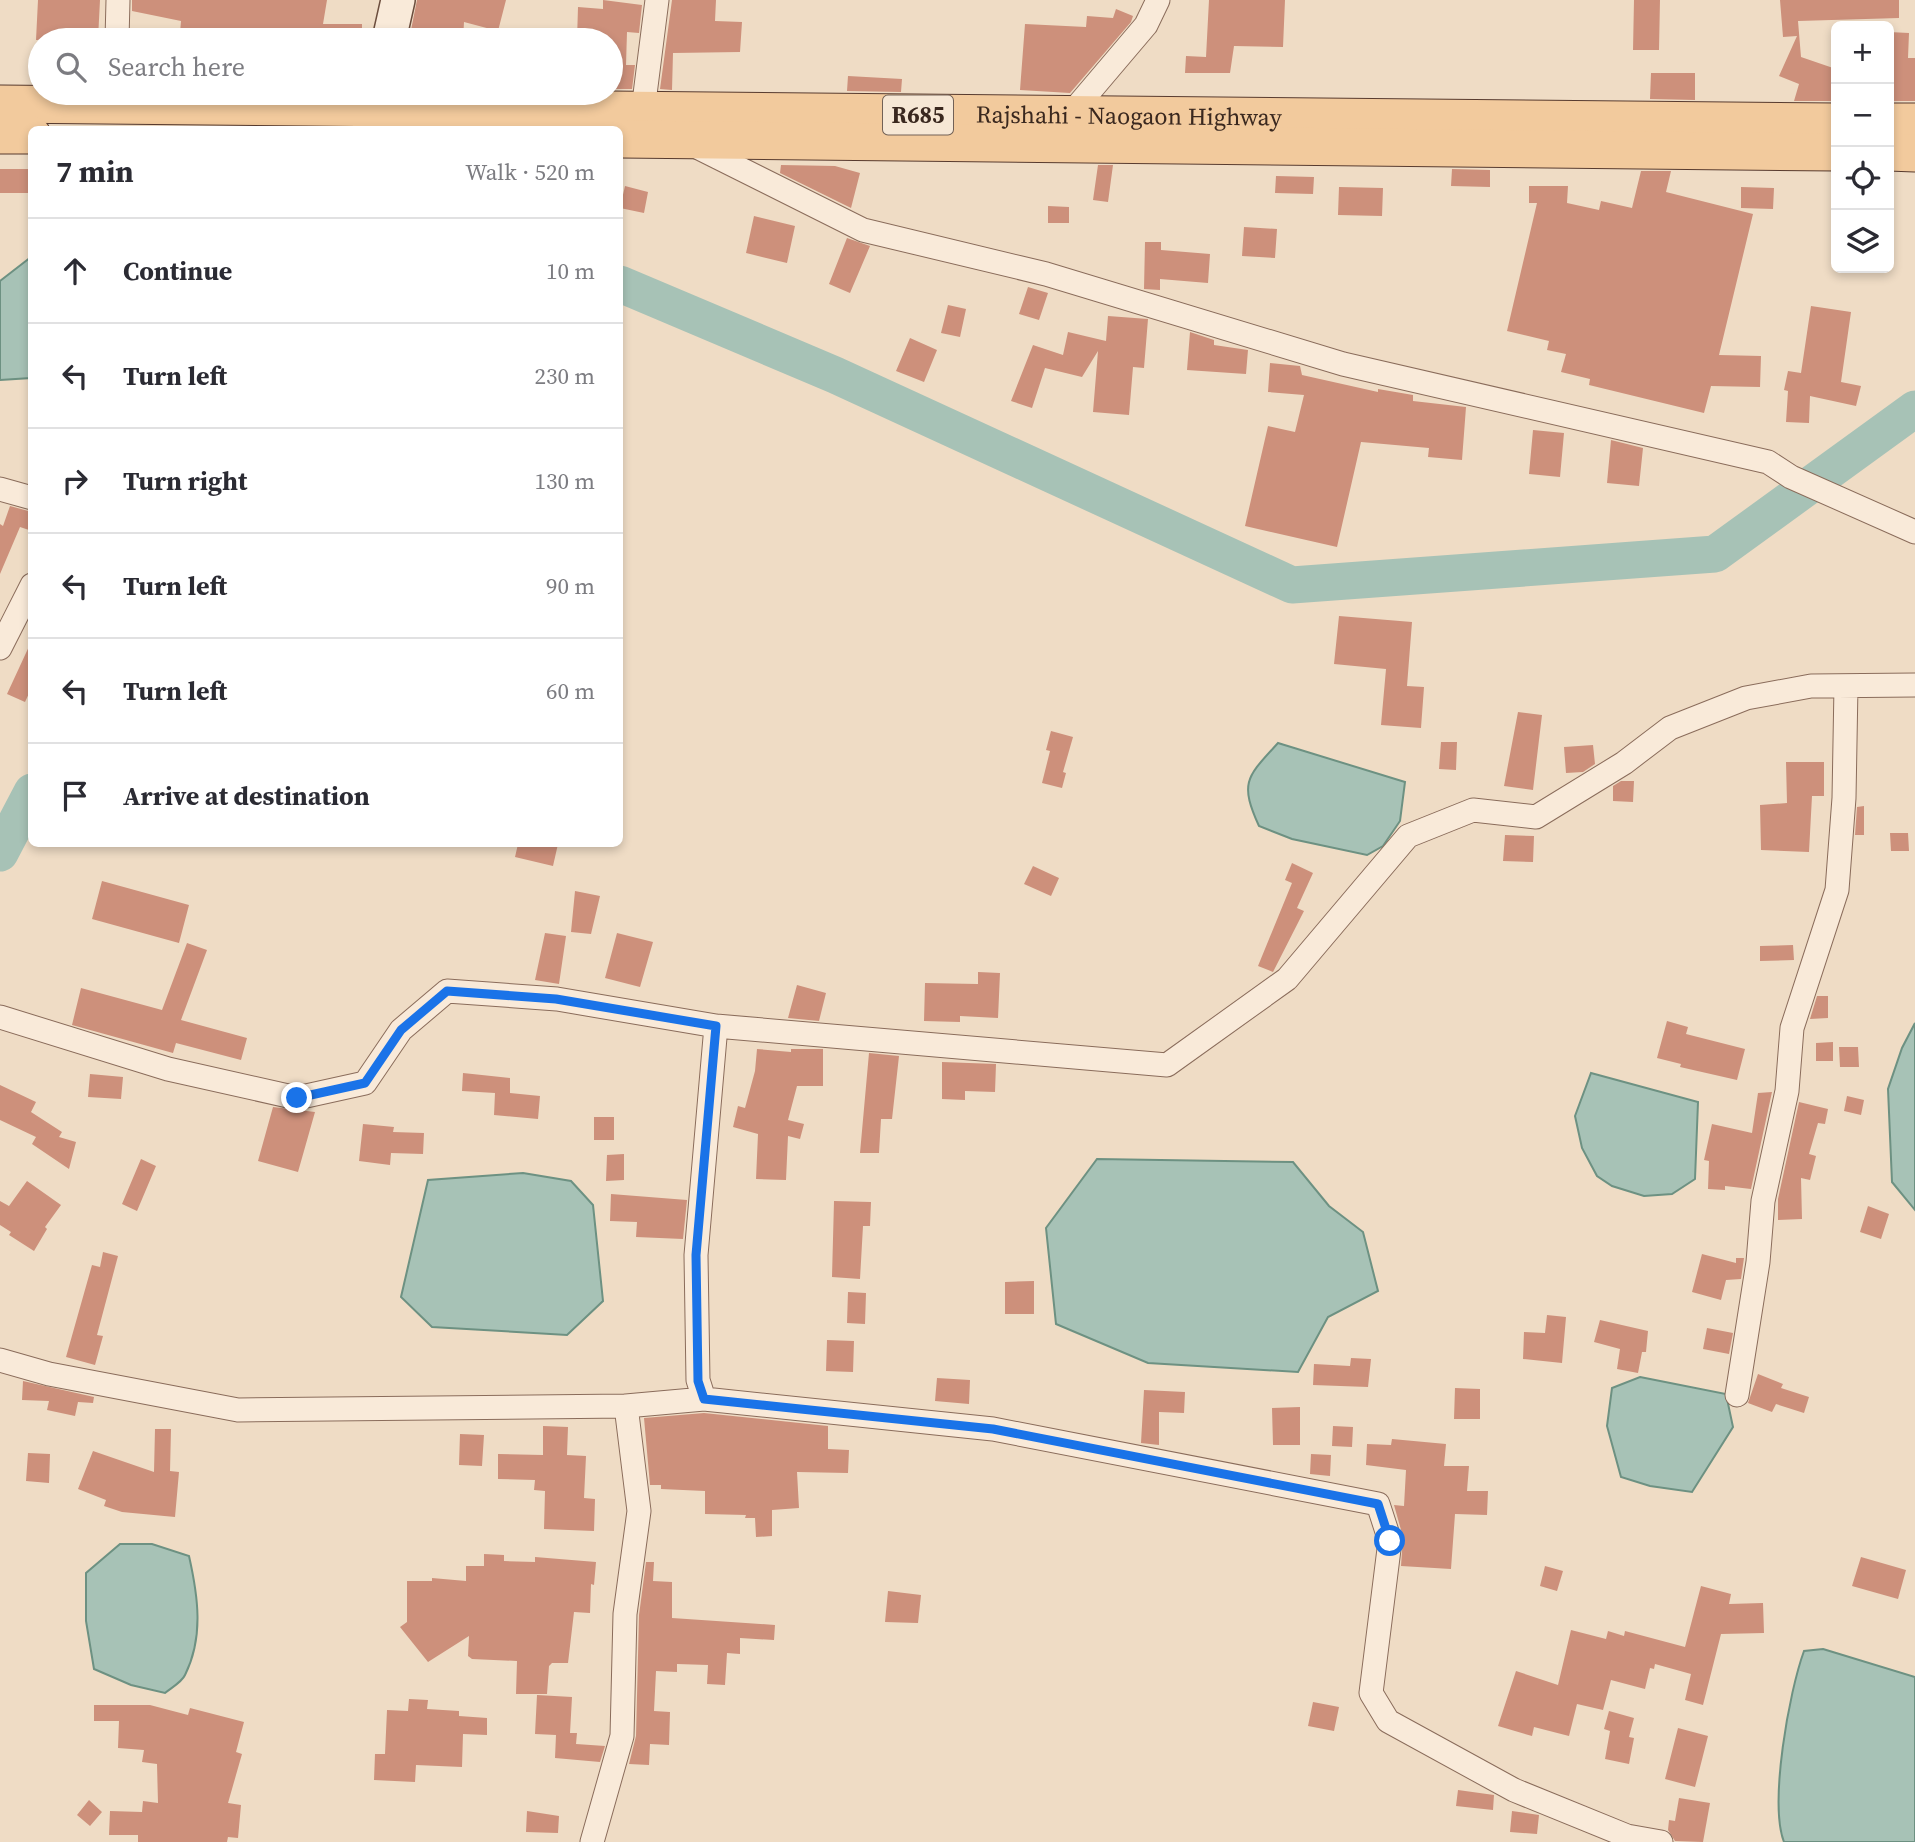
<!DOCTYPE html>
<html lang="en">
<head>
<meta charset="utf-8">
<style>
	body { margin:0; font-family:"Source Serif 4",serif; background:#f7f7f7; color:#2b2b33 }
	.controls { position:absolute; right:21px; top:21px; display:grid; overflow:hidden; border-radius:10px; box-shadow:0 4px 10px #0003 }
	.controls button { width:63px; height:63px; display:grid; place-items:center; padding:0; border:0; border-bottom:2px solid #e1e1e2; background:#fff; color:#2b2b33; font:35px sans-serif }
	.stop { position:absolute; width:21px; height:21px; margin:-16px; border:5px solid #1a73e8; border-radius:50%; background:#fff }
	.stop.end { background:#1a73e8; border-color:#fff; box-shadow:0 2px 7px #0008 }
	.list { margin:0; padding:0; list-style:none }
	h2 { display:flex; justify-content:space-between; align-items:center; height:91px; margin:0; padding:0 28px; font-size:30px }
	h2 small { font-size:23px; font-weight:400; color:#7c7c81 }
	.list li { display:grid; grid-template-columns:46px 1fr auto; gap:21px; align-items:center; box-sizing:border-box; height:105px; padding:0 28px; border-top:2px solid #e1e1e2 }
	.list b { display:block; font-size:26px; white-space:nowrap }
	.list em { font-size:23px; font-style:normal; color:#7c7c81 }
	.icon { flex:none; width:38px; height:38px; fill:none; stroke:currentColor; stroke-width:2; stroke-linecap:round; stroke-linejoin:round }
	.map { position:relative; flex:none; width:1915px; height:1842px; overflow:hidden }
	.search { position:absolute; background:#fff; box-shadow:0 4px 10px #0003; left:28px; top:28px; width:595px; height:77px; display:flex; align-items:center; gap:18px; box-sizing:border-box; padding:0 24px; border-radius:38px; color:#7c7c81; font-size:26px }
	.panel { position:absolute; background:#fff; box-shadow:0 4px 10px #0003; left:28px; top:126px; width:595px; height:721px; border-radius:10px }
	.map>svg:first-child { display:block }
</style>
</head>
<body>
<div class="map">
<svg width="1915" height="1842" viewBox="0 0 1915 1842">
	<rect width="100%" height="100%" fill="#efdcc5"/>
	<path fill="#a7c2b6" stroke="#6d9182" stroke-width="2" d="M31 257V378L0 380V281Z
		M1278 743 1405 782 1400 821 1383 846 1367 855 1292 839 1259 826C1239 782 1247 777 1278 743Z
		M1915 1023V1210L1892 1182 1888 1089 1902 1048Z
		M1591 1073 1698 1102 1695 1179 1672 1194 1644 1196 1612 1186 1597 1176 1582 1148 1575 1116Z
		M1097 1159 1293 1162 1329 1206 1363 1232 1378 1291 1328 1317 1298 1372 1148 1363 1056 1324 1046 1228Z
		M523 1173 571 1181 593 1205 603 1301 567 1335 432 1327 401 1297 428 1180Z
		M1640 1377 1726 1394 1733 1427 1692 1492 1650 1486 1621 1477 1607 1426 1612 1388Z
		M120 1544H152L189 1556C198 1596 204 1637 185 1675 182 1682 171 1688 165 1693L131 1685 94 1669 86 1621V1573Z
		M1823 1649 1915 1677V1842H1784C1769 1803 1789 1692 1804 1651Z"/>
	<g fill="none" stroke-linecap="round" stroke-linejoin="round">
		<path stroke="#a7c2b6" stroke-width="37" d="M620 284 835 375 1292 585 1715 554 1915 409
			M0 853 32 792"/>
	</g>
	<path fill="#cd907b" d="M38 0H100L98 39 52 37V40H36Z
		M132 0H327L323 24H362V40H242L180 33 181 21 132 11Z
		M417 0H506L498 31 464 22 463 40H409Z
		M603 0 642 5 639 33 627 32 626 65H635L632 89H611V40H577L578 7 603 9Z
		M672 0H716L715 21 742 22 740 52 673 53 672 90 660 89Z
		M1209 0H1285L1283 47 1234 46 1230 73H1185L1186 56 1206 57Z
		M1634 0H1660L1659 50H1633Z
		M1780 0H1899V18L1798 21 1801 57 1836 69V101H1794L1799 84 1779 76 1797 36 1783 37Z
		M1116 9 1133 16 1131 22 1070 93 1020 90 1025 24 1086 27 1087 16 1113 18Z
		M1889 32 1909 33 1908 58H1915V101H1889Z
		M1651 73H1695V100L1650 99Z
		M848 76 902 79 901 92 847 91Z
		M781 165 835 166 860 173 851 208 780 173Z
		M1098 165H1113L1108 202 1093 200Z
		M0 169H32V193H0Z
		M1452 169 1490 170V187L1451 186Z
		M1641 171H1671L1666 192 1753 214 1719 355 1761 356 1760 387 1711 386 1704 413 1589 385 1590 379 1561 372 1566 354 1547 350 1549 341 1507 331 1537 203H1529V186H1568L1567 203 1599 210 1601 201 1632 208Z
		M1276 176 1314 177 1313 194 1275 193Z
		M625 186 648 192 644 213 620 208Z
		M1339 187 1383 188 1382 216 1338 215Z
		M1741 187 1774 188 1773 209 1741 208Z
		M1048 206 1069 207V223H1048Z
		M754 216 795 226 787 263 746 253Z
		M1244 227 1277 229 1275 258 1242 256Z
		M847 238 870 246 850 293 829 284Z
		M1145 242H1161V250L1210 254 1208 283 1160 279V290L1144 289Z
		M1028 287 1048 293 1039 320 1019 314Z
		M948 305 966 309 960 337 941 333Z
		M1811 306 1851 312 1841 382 1861 386 1856 406 1810 396 1809 423 1786 422 1788 391 1784 390 1788 371 1801 373Z
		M1108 316 1148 319 1144 368 1133 367 1129 415 1093 412 1098 351 1082 377 1045 368 1032 408 1011 401 1033 345 1063 355 1068 332 1106 341Z
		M1190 332 1214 340V345L1248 350 1246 374 1187 370Z
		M910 338 937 350 924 382 896 371Z
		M1270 363 1300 366 1302 375 1378 392V389L1413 395V401L1466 407 1462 460 1428 457 1429 448 1361 442 1337 547 1245 526 1268 426 1295 432 1304 395 1268 392Z
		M1533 430 1564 433 1560 477 1529 474Z
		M1611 440 1643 448 1639 486 1607 483Z
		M10 506 32 512V531L20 527 0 574V524L3 526Z
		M1339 616 1412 622 1407 686 1424 687 1421 728 1381 725 1386 669 1334 664Z
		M32 640V687L25 702 7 694Z
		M1518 712 1542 715 1533 790 1504 786Z
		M1051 731 1073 737 1063 772 1066 773 1062 788 1042 783 1050 751 1046 750Z
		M1441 742H1457L1456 770 1439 769Z
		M1593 745 1595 764 1583 772 1566 773 1564 747Z
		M1786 762H1824V796H1812L1809 852 1761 850 1760 805 1787 803Z
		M1621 781H1634L1633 802 1613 801V786Z
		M1864 806V835H1855L1857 807Z
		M1890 833H1908L1909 851H1891Z
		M1505 835 1534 836 1533 862 1503 861Z
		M518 844H558L553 866 515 857Z
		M1292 863 1313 873 1297 908 1304 911 1273 972 1258 966 1292 883 1285 880Z
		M1033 866 1059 878 1051 896 1024 884Z
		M102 881 189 905 179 943 92 919Z
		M575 891 600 896 591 934 571 932Z
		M545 933 566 936 559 984 535 980Z
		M617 933 653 942 640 987 605 978Z
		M187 943 207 950 181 1020 247 1038 241 1060 176 1043 173 1053 72 1025 81 988 162 1010Z
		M1793 945 1794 960 1760 961V946Z
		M978 972 1000 973 998 1018 960 1016V1022L924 1021 925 983 978 984Z
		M797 985 826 993 819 1021 788 1018Z
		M1817 996H1828V1018L1810 1019Z
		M1667 1021 1688 1027 1686 1034 1745 1049 1737 1080 1680 1067 1681 1064 1657 1058Z
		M1833 1042V1061H1816V1043Z
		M1839 1047H1858L1859 1067H1840Z
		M757 1049 791 1052V1049H823V1086H797L788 1120 804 1124 800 1139 788 1136 786 1180 756 1179 758 1134 733 1127 738 1106 745 1108 755 1071Z
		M869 1053 899 1056 892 1119H881L879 1153H860Z
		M942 1062 996 1064 995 1092 965 1091V1100L942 1099Z
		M463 1073 510 1078V1093L540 1096 538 1119 494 1115 495 1093 462 1091Z
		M90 1074 123 1077 121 1099 88 1097Z
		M0 1085 36 1102 31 1112 62 1132 59 1137 76 1142 69 1169 32 1144 36 1137 0 1120Z
		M1772 1092 1751 1189 1725 1186V1190L1708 1189 1709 1161 1704 1160 1712 1124 1752 1133 1758 1093Z
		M1847 1096 1864 1100 1861 1115 1844 1111Z
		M1799 1102 1828 1109 1825 1124 1818 1123 1809 1154 1816 1156 1810 1180 1801 1178 1802 1219 1778 1220V1199Z
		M273 1107 315 1112 298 1172 258 1161Z
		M594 1117H614V1140H594Z
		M363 1124 394 1127 393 1132 424 1133 423 1154 391 1153 390 1165 359 1161Z
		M624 1154V1180L606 1181 607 1155Z
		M141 1159 156 1166 137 1211 122 1204Z
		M27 1181 61 1205 45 1227 47 1229 34 1251 9 1235 11 1232 0 1225V1201L9 1206Z
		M611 1194 687 1200 683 1239 636 1237 637 1222 610 1221Z
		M834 1201 871 1202 870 1226H863L860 1279 832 1277Z
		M1868 1206 1889 1214 1881 1239 1860 1232Z
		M103 1252 118 1256 97 1335 103 1336 95 1365 66 1357 92 1265 100 1267Z
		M1702 1254 1736 1263V1258H1744L1741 1279 1726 1280 1721 1300 1692 1292Z
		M1034 1281V1314H1005V1282Z
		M848 1292 866 1293 865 1324 847 1323Z
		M1547 1315 1566 1317 1562 1363 1523 1359 1524 1332 1545 1333Z
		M1600 1320 1648 1331 1646 1352H1642L1638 1373 1617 1369 1620 1349 1594 1342Z
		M1707 1328 1733 1333 1729 1354 1703 1349Z
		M827 1340 854 1341 853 1372 826 1371Z
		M1351 1358 1371 1359 1368 1387 1313 1385 1314 1364 1350 1366Z
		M1758 1374 1783 1384 1781 1388 1809 1397 1804 1413 1776 1404 1772 1412 1748 1403Z
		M937 1378 970 1380 969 1404 935 1401Z
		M23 1381 94 1397 93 1403 78 1402 75 1416 47 1410 49 1401 22 1400Z
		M1455 1388 1480 1389V1419H1454Z
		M1144 1390 1185 1392 1184 1413 1159 1412V1445L1141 1443Z
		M1300 1407V1445H1273L1272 1408Z
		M704 1413 828 1426V1449L849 1450 848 1473 797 1472 799 1508 772 1510V1536L756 1537 755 1518H745L746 1515 705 1514V1491L661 1489V1485H650L644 1418Z
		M543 1426 568 1427 567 1455 586 1456 584 1498 595 1499 594 1531 544 1529 545 1491 534 1490 535 1480 498 1479V1454L543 1455Z
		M1333 1426 1353 1427 1352 1447 1332 1446Z
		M155 1429H171L170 1471 179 1472 175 1517 122 1512 104 1506 106 1500 78 1489 93 1451 154 1472Z
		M460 1434 484 1435 482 1466 459 1465Z
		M1392 1439 1446 1444 1444 1466H1469L1467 1491H1488L1487 1515 1455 1514 1451 1569 1401 1566 1403 1537 1394 1505 1404 1506 1406 1470 1366 1465 1367 1444 1391 1445Z
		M28 1453 50 1454 49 1483 26 1481Z
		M1311 1454 1331 1455 1330 1476 1310 1474Z
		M484 1554 504 1555V1561L535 1562V1557L596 1562 594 1585 591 1584 590 1613 574 1612 568 1663H552L549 1666 547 1694H516L517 1661 472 1659 468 1656 469 1636 428 1662 400 1627 407 1622V1581H432V1578L466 1581V1566H484Z
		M1861 1557 1906 1570 1898 1599 1852 1586Z
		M646 1562H654L653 1581 672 1582V1618L775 1625 774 1640 740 1638V1654L727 1653 725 1685 707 1684 708 1665 677 1664V1672L656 1671 654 1711 670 1712 669 1745 650 1744 649 1765 629 1764 636 1736 639 1615Z
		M1545 1566 1563 1571 1557 1591 1540 1586Z
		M1701 1586 1731 1594 1729 1604 1763 1603 1764 1633 1721 1634 1703 1705 1685 1700 1691 1674 1655 1664 1654 1669 1650 1668 1645 1689 1611 1680 1603 1710 1577 1704 1569 1736 1534 1727 1532 1736 1498 1726 1516 1671 1558 1685 1571 1630 1606 1639 1608 1631 1624 1636 1625 1631 1685 1647Z
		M888 1591 921 1595 918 1623 885 1622Z
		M537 1695 572 1697 570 1733H577L576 1744 605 1746 600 1762 555 1758 556 1735 535 1734Z
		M409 1699 428 1700 427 1709 459 1711V1716L487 1718V1735L463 1734 462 1767 416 1765 415 1782 374 1780 375 1754H385L387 1710 408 1711Z
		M1313 1702 1339 1707 1334 1731 1308 1726Z
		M94 1705H150L188 1715 190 1708 244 1722 236 1752 242 1754 228 1803 241 1805 238 1838 228 1837 227 1842H138V1835H109L110 1811 142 1812 143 1801 158 1803 157 1764 142 1762 144 1750 118 1748 119 1721H94Z
		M1609 1711 1634 1718 1629 1737 1634 1738 1629 1764 1605 1759 1610 1731 1604 1729Z
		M1678 1728 1708 1736 1695 1787 1665 1779Z
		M1458 1790 1494 1795 1493 1810 1456 1806Z
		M1679 1798 1710 1803 1703 1842 1675 1841 1668 1830 1669 1820 1675 1821Z
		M89 1800 102 1812 90 1826 77 1815Z
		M527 1811 559 1816 558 1833 526 1832Z
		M1512 1811 1539 1815 1537 1834 1510 1832Z"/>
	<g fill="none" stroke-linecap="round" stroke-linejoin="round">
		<defs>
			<path id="street" d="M117 40 118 0
				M643 110 657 0
				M1068 117 1146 25 1158 0
				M693 145 863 230 1046 274 1343 364 1768 462 1791 477 1915 532
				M0 489 32 498
				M0 648 32 585
				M0 1017 168 1069 297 1098 365 1083 401 1030 447 991 557 999 716 1026 1167 1065 1287 979 1408 836 1473 810 1536 817 1624 763 1670 728 1746 698 1811 686 1915 685
				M0 1360 49 1374 238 1410 626 1406 704 1399 993 1429 1378 1504 1390 1541 1371 1693 1388 1721 1514 1790 1627 1836 1661 1842
				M1737 1395 1758 1262 1763 1201 1787 1091 1792 1028 1837 890 1844 798 1846 686
				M704 1399 698 1380 696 1255 716 1026
				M592 1842 622 1736 625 1614 639 1511 626 1406"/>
			<path id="secondary" d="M389 40 398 0"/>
			<g id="primary">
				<path id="s1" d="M0 104 1836 122"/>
				<path d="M1889 122H1915"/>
				<path d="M0 135H32"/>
				<path d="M620 139 1836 152"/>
				<path d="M1889 152 1915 153"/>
			</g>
		</defs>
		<use href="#street" stroke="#8a6c5b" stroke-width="25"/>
		<use href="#secondary" stroke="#6c4e3e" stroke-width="36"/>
		<use href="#primary" stroke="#583b2f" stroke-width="39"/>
		<use href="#street" stroke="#f9ead9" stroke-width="23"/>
		<use href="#secondary" stroke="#f9ead9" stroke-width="33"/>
		<use href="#primary" stroke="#f2ca9d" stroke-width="37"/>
	</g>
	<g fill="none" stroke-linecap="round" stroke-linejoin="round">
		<path stroke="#1a73e8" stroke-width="9" d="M297 1098 365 1083 401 1030 447 991 556 999 716 1026 696 1255 698 1381 704 1399 993 1429 1378 1504 1390 1541"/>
	</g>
	<g text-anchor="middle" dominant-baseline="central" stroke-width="5" stroke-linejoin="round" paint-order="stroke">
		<rect fill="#f6e7d5" stroke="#726156" stroke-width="2" x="883" y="95.5" width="70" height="39" rx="5"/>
		<g font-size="23" font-weight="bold" fill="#3a281f">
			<text x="918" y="115">R685</text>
		</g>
		<g font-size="24" fill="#3a281f" stroke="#f6e7d5">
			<text stroke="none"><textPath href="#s1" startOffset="1129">Rajshahi - Naogaon Highway</textPath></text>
		</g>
	</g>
</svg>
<div class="controls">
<button>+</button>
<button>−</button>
<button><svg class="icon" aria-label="locate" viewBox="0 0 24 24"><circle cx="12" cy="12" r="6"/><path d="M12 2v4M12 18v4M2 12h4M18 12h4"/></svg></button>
<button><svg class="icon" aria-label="layers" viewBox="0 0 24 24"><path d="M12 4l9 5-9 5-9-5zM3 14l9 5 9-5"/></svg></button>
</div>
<div class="stop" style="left:1390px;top:1541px"></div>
<div class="stop end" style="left:297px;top:1098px"></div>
<div class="search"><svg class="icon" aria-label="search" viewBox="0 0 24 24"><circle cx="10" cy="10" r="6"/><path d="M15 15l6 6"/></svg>Search here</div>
<section class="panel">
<h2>7 min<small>Walk · 520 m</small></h2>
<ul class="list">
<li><svg class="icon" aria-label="ahead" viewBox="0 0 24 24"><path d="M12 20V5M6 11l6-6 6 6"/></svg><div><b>Continue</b></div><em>10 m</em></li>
<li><svg class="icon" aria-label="left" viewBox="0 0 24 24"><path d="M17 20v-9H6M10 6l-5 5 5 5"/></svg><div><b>Turn left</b></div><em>230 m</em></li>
<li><svg class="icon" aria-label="right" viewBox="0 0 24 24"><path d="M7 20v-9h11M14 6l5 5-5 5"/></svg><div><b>Turn right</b></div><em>130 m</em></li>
<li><svg class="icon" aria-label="left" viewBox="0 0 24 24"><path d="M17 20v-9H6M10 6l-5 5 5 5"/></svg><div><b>Turn left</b></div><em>90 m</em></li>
<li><svg class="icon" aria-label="left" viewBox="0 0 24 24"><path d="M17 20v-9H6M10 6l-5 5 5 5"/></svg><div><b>Turn left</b></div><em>60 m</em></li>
<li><svg class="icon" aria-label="arrive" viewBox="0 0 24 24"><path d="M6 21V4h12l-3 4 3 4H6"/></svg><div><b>Arrive at destination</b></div></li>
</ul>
</section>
</div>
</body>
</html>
